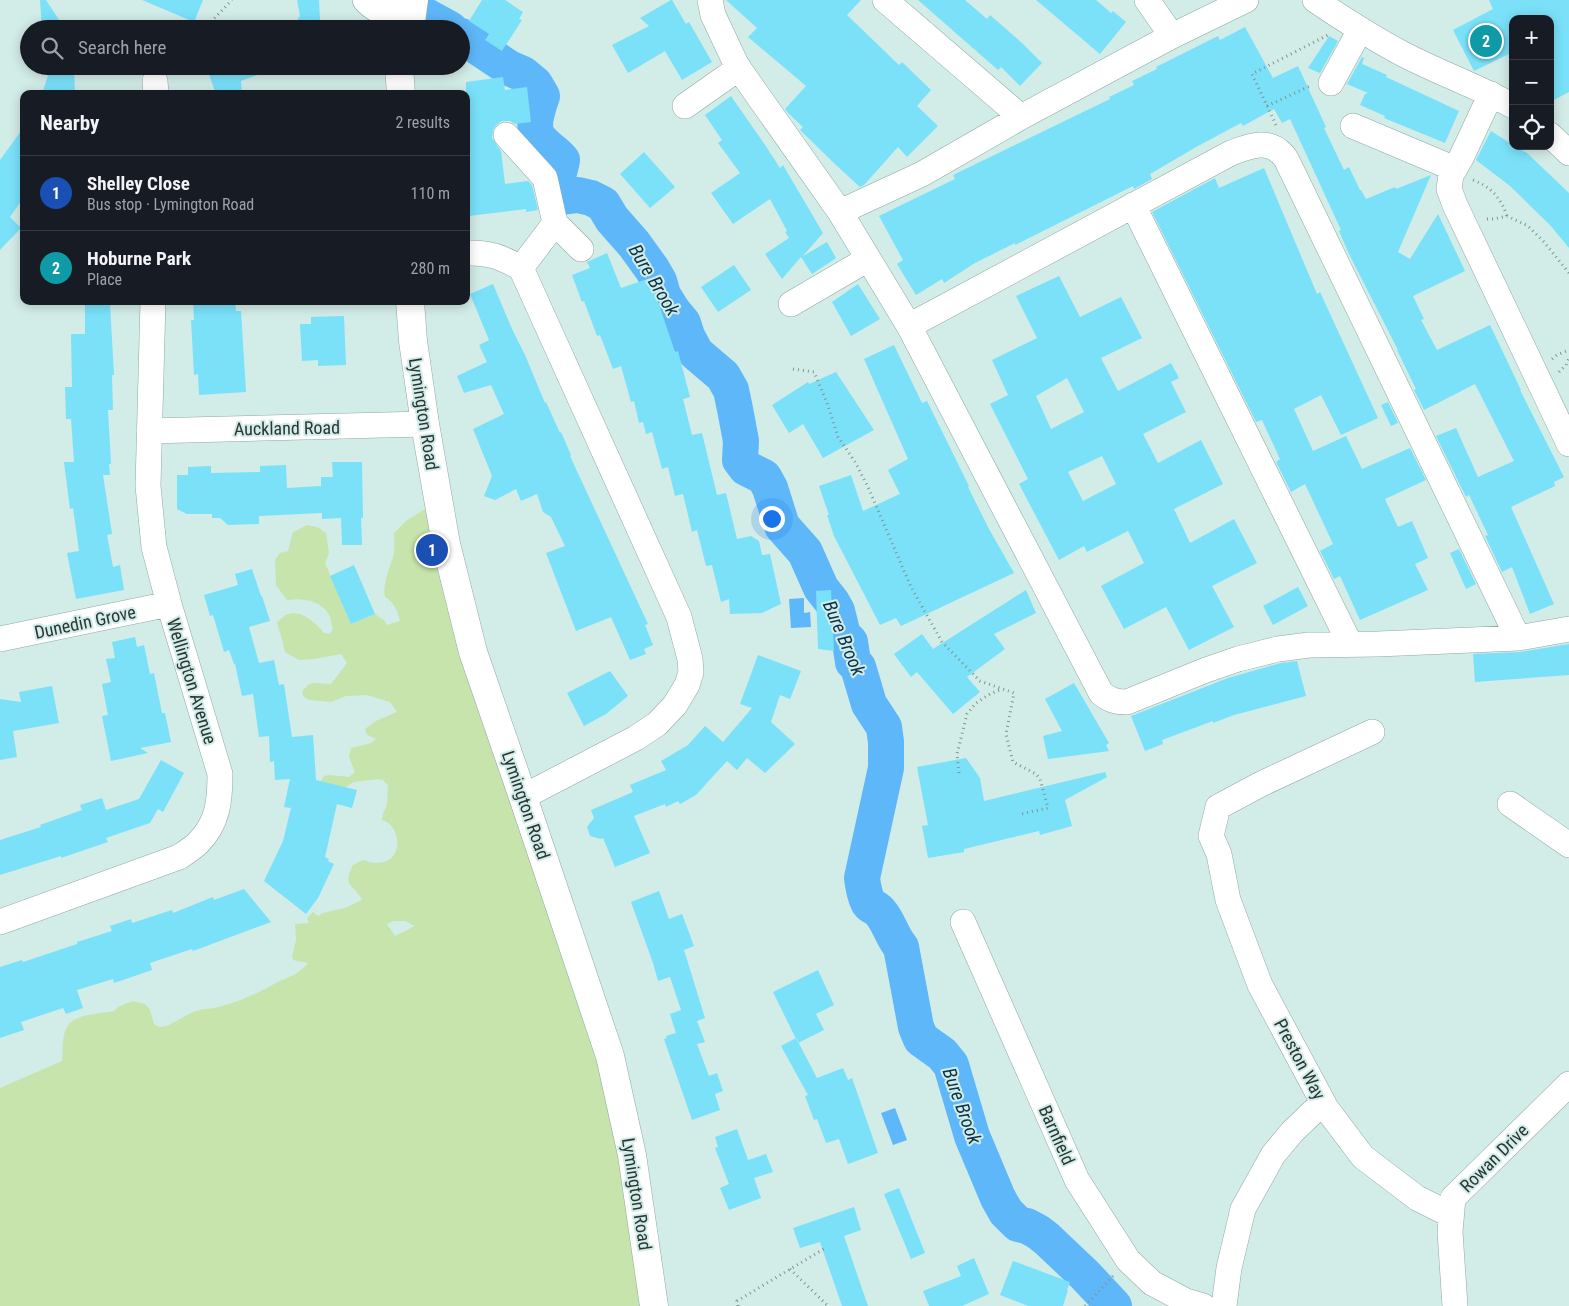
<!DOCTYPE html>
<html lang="en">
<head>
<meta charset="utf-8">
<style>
	body { margin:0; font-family:"Roboto Condensed",sans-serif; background:#242831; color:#f1f3f6 }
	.controls { position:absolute; right:15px; top:15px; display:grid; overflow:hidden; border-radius:10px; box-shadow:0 2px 12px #0003 }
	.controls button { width:45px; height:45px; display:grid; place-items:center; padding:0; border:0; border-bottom:1px solid #363941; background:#171b24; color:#f1f3f6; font:25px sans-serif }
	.you { position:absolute; left:771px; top:518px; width:18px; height:18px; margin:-12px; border:4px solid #fff; border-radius:50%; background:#1a73e8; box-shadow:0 0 0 8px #1a73e833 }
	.badge { display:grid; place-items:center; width:32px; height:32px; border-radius:50%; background:#b24fb6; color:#fff; font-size:16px; font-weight:700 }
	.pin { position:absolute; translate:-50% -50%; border:2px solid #fff; box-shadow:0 1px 5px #0006 }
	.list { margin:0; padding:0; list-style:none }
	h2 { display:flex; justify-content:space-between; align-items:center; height:65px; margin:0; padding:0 20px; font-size:21px }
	h2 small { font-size:16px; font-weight:400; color:#9ea1a6 }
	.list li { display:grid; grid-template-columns:32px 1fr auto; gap:15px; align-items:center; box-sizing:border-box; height:75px; padding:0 20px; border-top:1px solid #363941 }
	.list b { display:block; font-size:19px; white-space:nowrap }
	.list p { margin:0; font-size:16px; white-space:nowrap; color:#9ea1a6 }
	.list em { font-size:16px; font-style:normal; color:#9ea1a6 }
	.icon { flex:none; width:28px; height:28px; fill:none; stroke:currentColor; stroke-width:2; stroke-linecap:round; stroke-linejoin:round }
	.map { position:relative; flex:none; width:1569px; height:1306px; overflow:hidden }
	.search { position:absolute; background:#171b24; box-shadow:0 2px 12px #0003; left:20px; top:20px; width:450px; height:55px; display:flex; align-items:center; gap:12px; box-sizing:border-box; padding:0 18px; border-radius:28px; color:#9ea1a6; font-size:19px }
	.panel { position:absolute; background:#171b24; box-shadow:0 2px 12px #0003; left:20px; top:90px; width:450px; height:215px; border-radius:10px }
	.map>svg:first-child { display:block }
</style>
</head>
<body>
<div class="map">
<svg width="1569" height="1306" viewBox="0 0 1569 1306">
	<rect width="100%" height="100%" fill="#d2ece8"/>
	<path fill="#c6e4ab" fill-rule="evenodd" d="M425 509 430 518 605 1059 648 1306H0V1088L62 1061C64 1036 60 1020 89 1015 98 1013 105 1013 114 1011L118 1007 133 1001 145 1004 150 1010 154 1024C156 1025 159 1027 161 1027 171 1027 188 1012 200 1010 205 1008 210 1009 215 1008 237 1003 256 994 276 983 288 977 300 974 308 963L293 960 292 957 296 940 295 924 309 923 307 918 313 912 318 916 323 913 345 908 362 900C355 884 341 888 353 865L363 860C405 875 405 826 382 820L383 814 387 805 388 785 383 780 378 779 354 782 346 787 319 784 324 776 330 775 349 777 355 772 349 757 351 748 371 743 376 739 366 734 365 729 376 721 397 712 390 702 367 695 346 696 331 702 309 700 303 696 302 692C311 678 316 684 331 684L347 663 341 654 314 659 299 660 285 652 282 639 277 623C279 621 283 616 286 615 300 608 316 623 324 633L330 634 333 629C331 624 331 617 328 613 319 600 302 598 287 600L276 585 275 560 280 553 288 551 293 532 307 525 317 527 326 533 329 553 325 563 351 624 375 614 385 621 387 625 400 621C398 611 394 602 385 597 382 584 391 566 394 553 395 546 394 539 394 533L406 521ZM393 921H405L415 926 395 936 387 924Z"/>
	<path fill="#5eb7f8" d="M804 598V613L810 612 811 627 791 628 789 599Z
		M895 1108 907 1140 893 1145 881 1113Z"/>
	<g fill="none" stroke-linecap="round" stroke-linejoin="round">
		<path stroke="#5eb7f8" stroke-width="36" d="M428 17 450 29
			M461 36 509 68 523 74 535 84 542 96C538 108 531 127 539 138 546 147 555 152 562 160 560 173 552 186 562 197L578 195 591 198 603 204 612 219 634 244 652 269 659 281 663 295 673 311 683 323 687 336 696 353 723 376 731 390 735 409 741 441 740 460 746 468 764 477 770 488 782 526 805 552 821 588 832 602 837 611 843 635 850 642 853 662 858 667 869 704 884 727 886 742V768L862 878C863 886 864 894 868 902 870 907 876 907 880 912 889 922 892 937 901 947L916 1027 921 1039 942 1054 951 1065 972 1136 998 1198 1006 1212 1018 1224 1027 1226 1038 1232 1047 1239 1085 1275 1114 1306"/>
	</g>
	<path fill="#7ae1f9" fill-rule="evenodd" d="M40 0H46L65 29H42Z
		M142 0H203L194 22Z
		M297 0H319L320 20 318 29H291L300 16Z
		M482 0H505L523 12 519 19 522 20 502 51 485 40 489 34 469 21Z
		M671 0H672L686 24 689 22 712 62 682 80 665 51 628 73 612 45 649 26 640 18Z
		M726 0H861L847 15 899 65 902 62 931 90 917 106 938 126 907 157 898 147 864 185 860 187 837 166 800 130 803 127 788 113 785 109 806 86 748 37 757 28Z
		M918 0H965L987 19 990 15 1022 43 1042 63 1020 86 1001 67 998 70Z
		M1036 0H1096L1111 13 1113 11 1126 22 1100 54Z
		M1489 0H1569V92L1550 102V19H1513V52L1474 71 1453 30 1493 9Z
		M1245 27 1273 78 1298 66 1326 127 1324 128 1344 170 1349 167 1360 190H1361L1366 199 1395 187 1396 189 1431 175 1398 252 1410 259 1438 214 1465 271 1413 296 1424 319 1421 320 1437 350 1490 325 1521 390H1520L1564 477 1554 482 1555 486 1511 507 1554 604 1530 614 1512 567 1502 572 1485 536 1488 535 1469 495 1466 497 1436 436 1456 428 1478 477 1514 461 1475 384 1424 410 1414 390 1416 389 1397 350H1398L1349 254 1339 231 1341 230 1290 119 1282 123 1274 109 1243 126 1241 123 1198 146 1150 174 1152 179 1134 189 1133 186 1015 245V243L975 263 944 283 942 279 916 295 897 264 903 260 879 216 955 179 953 175 1110 99 1109 97 1134 85 1132 81 1157 69 1156 67 1218 36 1220 40Z
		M1329 36 1338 41 1320 73 1308 68Z
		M1362 57 1364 58 1362 64 1387 75 1386 77 1459 111 1445 143 1384 118 1385 116 1360 105 1365 94 1368 93 1347 84Z
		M51 66H74L75 94H42Z
		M206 66H276V68L241 81 242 94H216Z
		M503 77 505 90 527 87 531 122 515 124 510 121H502L496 125 493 130 492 138 501 151 505 184 528 181 532 185 538 210 526 212V209L469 216 466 192V176L469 175 466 153V82Z
		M731 96 765 145 780 168 783 165 823 233 803 256 827 242 836 258 812 274 801 257 782 279 765 254 789 238 785 232 787 231 770 199 733 224 711 193 740 173 718 143 722 140 705 115Z
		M24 127V197L10 217 21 228 0 250V160Z
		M1491 131 1513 145V146H1515L1527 153 1569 193V248L1550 225 1510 186 1476 160Z
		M644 152 675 187 650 208 620 174Z
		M1264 168 1317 294 1320 292 1378 418 1341 435 1321 395 1294 409 1313 451 1346 436 1362 469 1410 448 1426 480 1385 499 1398 527 1412 521 1428 558 1415 564 1428 590 1360 620 1340 576 1334 579 1320 551 1333 544 1305 484 1291 492 1276 462 1280 459 1262 420 1256 422 1152 212 1215 178 1219 188Z
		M607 253 621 288 650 278 675 352 678 351 690 397 683 399 692 435 702 433 717 495 726 493 737 539 751 536 759 541 762 555 770 554 781 604 762 613 730 614 729 599 721 602 712 565 706 566 697 530 692 532 683 494 675 496 668 467 662 469 652 432 646 434 643 422 639 423 634 401 631 402 621 366 613 369 600 335 597 336 584 301 582 302 572 275 590 268 587 262Z
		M734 265 751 290 718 312 701 287Z
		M1059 276 1080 317 1121 297 1142 338 1101 358 1118 391 1171 363 1179 378 1171 382 1186 412 1143 434 1158 463 1201 440 1223 484 1174 509 1190 543 1234 519 1257 563 1212 586 1234 627 1189 650 1166 607 1124 629 1101 586 1144 563 1128 531 1087 552 1084 546 1059 560 1019 484 1028 479 990 404 1008 395 992 360 1037 338 1016 296ZM1067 378 1084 412 1051 429 1036 396ZM1102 456 1116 484 1083 501 1068 472Z
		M493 284 512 329 525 355 545 403 546 402 560 433 561 432 571 455 570 456 648 624 645 625 653 645 644 649 646 654 630 660 611 617 576 631 546 553 565 546 551 517 543 512 537 494 521 501 516 489 495 500 484 496 492 476 473 429 504 414 491 385 464 393 457 376 487 362 479 345 489 340 470 294Z
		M858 284 880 319 851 336 832 302Z
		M193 301H235L236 311H241L246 392 199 395 198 374 194 375 191 320H194Z
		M85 304H110L114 375H112L113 410H108L111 464H109L110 475H103L112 534 107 535 113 567 120 565 124 590 76 599 67 553 79 551 73 508 70 509 64 462H74L71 419H66L65 387H72L71 334H85Z
		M344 316 346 365 318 366V360L302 361 300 324H311V317Z
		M894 345 922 403 927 401 969 486 968 487 989 529 1014 573 901 626 896 618 880 625 834 536 827 515H829L819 486 851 475 863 511 900 494 888 470 908 459 864 359Z
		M836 372 874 430 823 458 803 424 789 433 772 405 808 382 809 384Z
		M1388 402 1398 423 1391 426 1381 405Z
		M332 462H362L363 518H361L362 545H342L341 518 322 519V513L259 516V524L228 525 220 518H212V514H187L177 509V475H188V467L211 466V473L260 472V466L286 465 287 488 321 486V477H333Z
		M1459 549 1476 584 1466 589 1450 553Z
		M354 565 375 614 351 624 330 576Z
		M252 569 261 596H262L270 621 249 627 259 663 274 660 279 685 284 684 292 737 313 735 316 780 357 790 352 808 337 804 325 857 329 859 328 861 334 864 318 898 306 914 264 881 283 841 291 808 284 807 290 779 275 780 274 761 270 762 269 736 259 737 253 694 242 696 235 664H234L229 650 224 652 213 615 210 616 204 595 238 585 235 574Z
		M1298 587 1308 606 1273 625 1263 606Z
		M831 590 834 651 818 649 816 591Z
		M1026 590 1036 613 994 634 1005 649 967 677 980 692 953 714 917 672 911 677 894 654 922 634 933 649Z
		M135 637 137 647 144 645 150 674 154 673 162 713H165L171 742 140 748 148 753 111 761 102 716 108 715 102 684 111 682 106 659 115 658 112 642Z
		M1569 644V675L1475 682 1473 654 1520 652Z
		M758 655 801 671 790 699 780 695 771 722 795 744 765 773 747 758 737 770 727 761 696 795 680 804 678 801 666 807 665 804 634 816 650 853 615 867 603 838 601 839 590 836 587 827 594 818 591 810 633 792 630 785 666 770 661 761 688 745 705 726 723 742 752 708 740 704Z
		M1297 661 1306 696 1234 715 1213 723V721L1162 740 1163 744 1145 751 1131 716 1228 678 1281 663Z
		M610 671 628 696 606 714 584 726 567 693Z
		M1074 683 1109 743 1106 745 1109 751 1048 759 1043 736 1062 731 1045 699Z
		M52 686 59 723 13 731 17 757 0 760V699L21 702 19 692Z
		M966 758 980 778 984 801 1105 772 1107 777 1065 800 1072 826 1040 835 1039 831 964 849V852L928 858 922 826 928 825 917 767Z
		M161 760 184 773 163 812 158 809 150 823 106 838 108 842 61 858V856L0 875V840L41 827 40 825 82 810 80 805 102 798 106 810 139 799Z
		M244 889 271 922 193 951 192 949 150 963 152 970 114 983 113 979 77 990 83 1008 66 1014 63 1008 21 1022 24 1030 0 1038V967L22 960 23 962 77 944V942L112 931 110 926 131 919 132 923 172 910 173 913 213 897 214 900Z
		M659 891 669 919 682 914 694 946 684 950 705 1018 697 1021 705 1042 697 1044 709 1076 717 1073 723 1091 715 1094 720 1110 692 1120 664 1039 667 1038 666 1036 676 1033 670 1014 681 1010 670 977 658 981 653 963 631 902Z
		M818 970 834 1005 816 1014 824 1030 798 1043 773 992Z
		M796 1038 817 1078 843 1068 848 1080 852 1078 878 1153 848 1164 839 1139 826 1143 817 1119 814 1120 805 1096 808 1095 781 1046Z
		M737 1129 748 1160 766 1154 773 1172 754 1178 761 1198 729 1210 720 1188 729 1184 715 1148 718 1147 715 1137Z
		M899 1188 925 1253 911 1259 884 1194Z
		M854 1207 861 1230 844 1236 868 1306H842L820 1242 800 1248 793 1228Z
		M974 1258 989 1294 962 1306H929L923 1291 961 1276 957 1266Z
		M1013 1261 1070 1282 1067 1290H1068L1063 1306H1028L1000 1295Z"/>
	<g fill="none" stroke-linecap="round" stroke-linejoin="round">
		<defs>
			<path id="minor" d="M365 0C373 9 381 13 393 15
				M710 0 713 15 737 66 840 212 909 326 1101 693C1109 700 1116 702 1127 702L1206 670 1238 659 1278 649 1309 645 1378 644 1518 638 1569 629
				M885 0 1021 117
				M1147 0 1172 36
				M1315 0C1343 19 1371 37 1401 53 1437 72 1477 86 1513 106
				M155 81 156 94
				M1331 83 1360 30
				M1491 94 1461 158 1451 175 1449 189 1455 205 1569 444
				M685 106 739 68
				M1353 126 1455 169
				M506 135 545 178 555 223 521 268
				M1550 135 1569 153
				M1133 205 1350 644
				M840 212 922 174 1021 117 1172 36 1246 0
				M555 223 581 249
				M466 253C489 252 501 257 521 268L679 617 690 659 691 672 687 685 675 705 657 724 636 738 523 797
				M791 304 868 259
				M909 326 1231 153C1248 147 1267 138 1282 154 1287 158 1289 166 1292 171L1518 638
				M149 431 425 424
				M0 639 169 604
				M1372 732 1261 784 1218 807 1211 836 1219 854 1228 900 1260 985 1326 1108 1363 1157 1417 1198 1451 1215
				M1510 804 1569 845
				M0 922 179 857C185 853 193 848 198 843 218 823 220 801 220 774L169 604 154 547 148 486 153 301
				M963 922 1077 1180 1128 1260 1152 1283 1186 1301 1203 1306
				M1224 1306 1229 1268 1243 1209 1273 1155 1292 1132 1315 1110 1326 1108
				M1455 1306 1450 1232 1453 1198 1569 1084"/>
			<path id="major" d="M394 0 393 15 394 29
				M410 29 414 0
				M399 66 401 94
				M410 301 413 341 425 424 446 544 473 652 523 797 610 1056 632 1155 654 1306"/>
		</defs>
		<use href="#minor" stroke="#8fa8a4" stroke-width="26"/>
		<use href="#major" stroke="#8fa8a4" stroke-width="29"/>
		<path stroke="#819491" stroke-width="3" stroke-dasharray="1 4" stroke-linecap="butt" d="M204 29 232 0
			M1267 106 1310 86
			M1276 125 1252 74 1328 35
			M1473 180C1491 187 1501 198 1507 216
			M1487 219H1494L1507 216 1528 226 1544 242 1569 273
			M1552 359 1557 355 1569 350
			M793 369 814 372 827 403 838 437 855 462 868 487 911 587 942 642 980 681 1014 693 1006 734 1013 762 1036 774 1040 779 1048 808 1021 814
			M1559 372 1566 365 1569 358
			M959 773 957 754 967 714 976 703 990 694 1002 689
			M790 1269 828 1306
			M738 1306 737 1301 827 1247
			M1085 1306 1114 1275"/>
		<use href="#minor" stroke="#fff" stroke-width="25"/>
		<use href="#major" stroke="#fff" stroke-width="28"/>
	</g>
	<g text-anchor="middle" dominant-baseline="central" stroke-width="4" stroke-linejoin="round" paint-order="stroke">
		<g font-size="18" fill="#2b3534" stroke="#d2ece8">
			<text transform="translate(424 414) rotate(81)">Lymington Road</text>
			<text transform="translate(287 428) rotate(-1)">Auckland Road</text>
			<text transform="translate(85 622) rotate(-12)">Dunedin Grove</text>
			<text transform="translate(192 681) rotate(73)">Wellington Avenue</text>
			<text transform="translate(526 805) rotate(71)">Lymington Road</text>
			<text transform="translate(1300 1059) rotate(62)">Preston Way</text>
			<text transform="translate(1057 1135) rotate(66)">Barnfield</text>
			<text transform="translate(1494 1158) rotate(-45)">Rowan Drive</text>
			<text transform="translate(637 1194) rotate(81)">Lymington Road</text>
		</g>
		<g font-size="19" font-style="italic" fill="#0b324b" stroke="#d2ece8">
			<text transform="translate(654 280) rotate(59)">Bure Brook</text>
			<text transform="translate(844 638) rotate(67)">Bure Brook</text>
			<text transform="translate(962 1106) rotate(70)">Bure Brook</text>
		</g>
	</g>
</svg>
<div class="controls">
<button>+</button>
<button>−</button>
<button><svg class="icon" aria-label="locate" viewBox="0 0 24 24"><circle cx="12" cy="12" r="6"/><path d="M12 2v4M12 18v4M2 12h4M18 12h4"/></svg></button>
</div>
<div class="you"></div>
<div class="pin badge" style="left:432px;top:550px;background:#1a4fb4">1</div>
<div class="pin badge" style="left:1486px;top:41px;background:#0f9aa8">2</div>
<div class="search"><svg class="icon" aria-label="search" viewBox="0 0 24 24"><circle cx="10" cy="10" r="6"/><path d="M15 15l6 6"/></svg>Search here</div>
<section class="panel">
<h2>Nearby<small>2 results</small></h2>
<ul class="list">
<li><span class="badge" style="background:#1a4fb4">1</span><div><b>Shelley Close</b><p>Bus stop · Lymington Road</p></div><em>110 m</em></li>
<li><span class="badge" style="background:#0f9aa8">2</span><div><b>Hoburne Park</b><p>Place</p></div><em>280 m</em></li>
</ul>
</section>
</div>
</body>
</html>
